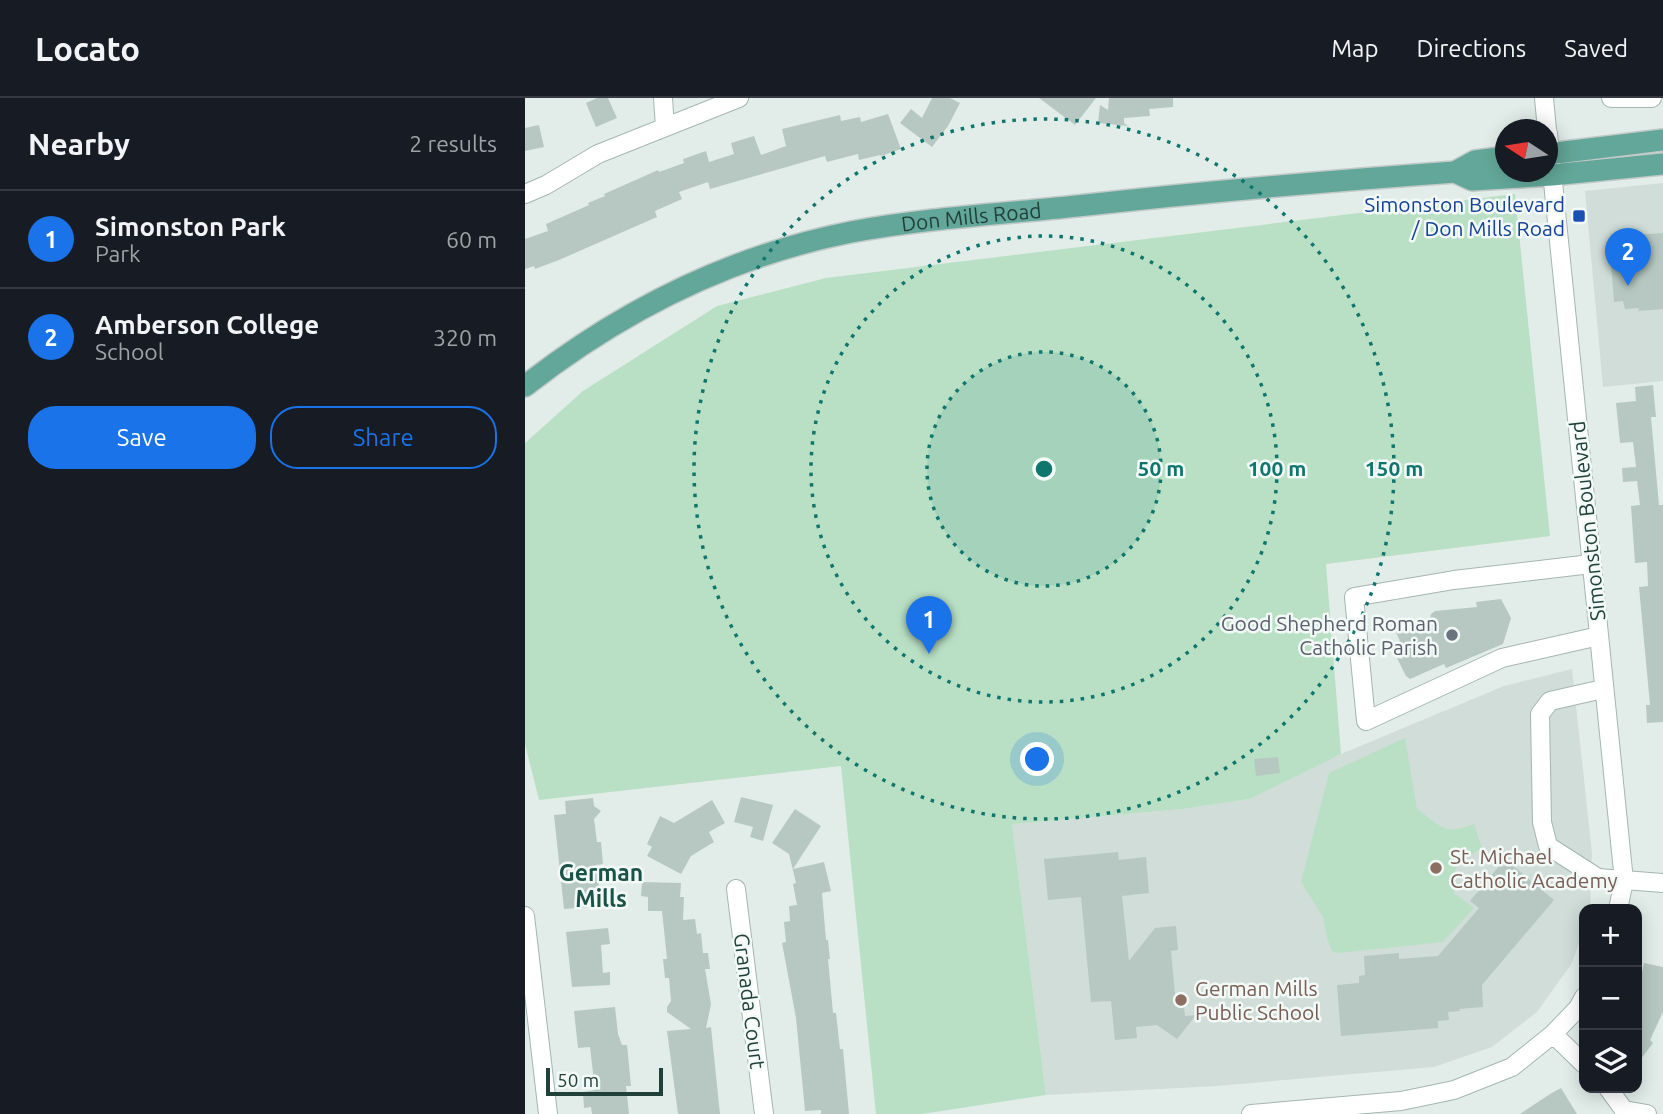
<!DOCTYPE html>
<html lang="en">
<head>
<meta charset="utf-8">
<style>
	body { margin:0; font-family:Ubuntu,sans-serif; background:#242831; color:#f1f3f6 }
	.controls { position:absolute; right:21px; bottom:21px; display:grid; overflow:hidden; border-radius:14px; box-shadow:0 4px 18px #0003 }
	.controls button { width:63px; height:63px; display:grid; place-items:center; padding:0; border:0; border-bottom:2px solid #363941; background:#171b24; color:#f1f3f6; font:35px sans-serif }
	.compass { position:absolute; left:970px; top:21px; width:63px; height:63px; border-radius:50%; background:#171b24; box-shadow:0 4px 18px #0003; rotate:282deg }
	.scale { position:absolute; left:21px; bottom:18px; width:117px; box-sizing:border-box; padding-left:7px; border:4px solid #204039; border-top:0; font-size:19px; line-height:24px; white-space:nowrap; color:#204039; -webkit-text-stroke:5px #f2f9f6; paint-order:stroke }
	.you { position:absolute; left:513px; top:662px; width:24px; height:24px; margin:-18px; border:5px solid #fff; border-radius:50%; background:#1a73e8; box-shadow:0 0 0 10px #1a73e833 }
	.badge { display:grid; place-items:center; width:46px; height:46px; border-radius:50%; background:#1a73e8; color:#fff; font-size:23px; font-weight:700 }
	.pin { position:absolute; translate:-50% -58px; filter:drop-shadow(0 2px 4px #0008) }
	.pin::after { content:''; position:absolute; top:37px; width:24px; height:21px; background:inherit; clip-path:polygon(0 0,100% 0,50% 100%) }
	.list { margin:0; padding:0; list-style:none }
	h2 { display:flex; justify-content:space-between; align-items:center; height:91px; margin:0; padding:0 28px; font-size:30px }
	h2 small { font-size:23px; font-weight:400; color:#9ea1a6 }
	.list li { display:grid; grid-template-columns:46px 1fr auto; gap:21px; align-items:center; box-sizing:border-box; height:98px; padding:0 28px; border-top:2px solid #363941 }
	.list b { display:block; font-size:26px; white-space:nowrap }
	.list p { margin:0; font-size:23px; white-space:nowrap; color:#9ea1a6 }
	.list em { font-size:23px; font-style:normal; color:#9ea1a6 }
	.actions { display:flex; gap:14px; padding:21px 28px }
	.actions a { flex:1; padding:16px 0; border:2px solid #1a73e8; border-radius:28px; text-align:center; font-size:24px; color:#1a73e8 }
	.actions .main { background:#1a73e8; color:#fff }
	.icon { flex:none; width:38px; height:38px; fill:none; stroke:currentColor; stroke-width:2; stroke-linecap:round; stroke-linejoin:round }
	.map { position:relative; flex:none; width:1138px; height:1016px; overflow:hidden }
	header { display:flex; align-items:center; gap:42px; box-sizing:border-box; height:98px; padding:0 35px; background:#171b24; border-bottom:2px solid #363941 }
	header strong { font-size:33px }
	nav { display:flex; gap:38px; margin-inline-start:auto; font-size:24px }
	main { display:flex }
	aside { flex:1; background:#171b24 }
	.map>svg:first-child { display:block }
</style>
</head>
<body>
<header>
<strong>Locato</strong>
<nav><a>Map</a><a>Directions</a><a>Saved</a></nav>
</header>
<main>
<aside>
<h2>Nearby<small>2 results</small></h2>
<ul class="list">
<li><span class="badge">1</span><div><b>Simonston Park</b><p>Park</p></div><em>60 m</em></li>
<li><span class="badge">2</span><div><b>Amberson College</b><p>School</p></div><em>320 m</em></li>
</ul>
<div class="actions"><a class="main">Save</a><a>Share</a></div>
</aside>
<div class="map">
<svg width="1138" height="1016" viewBox="0 0 1138 1016">
	<rect width="100%" height="100%" fill="#e2ede9"/>
	<path fill="#d0ddd8" d="M1138 85V283L1078 289 1060 93Z
		M1047 571 1067 755 1065 811H1059V830L1047 865 1012 914 967 949 909 969 692 988 521 997 487 726 658 711 725 701 804 661 979 588Z"/>
	<path fill="#b9e0c5" d="M990 96 1025 438 801 466 816 656 725 701 658 711 487 726 521 997 397 1016H351L316 668 14 702 0 646V345L58 293 192 208 301 180Z
		M880 640 892 711C916 728 919 738 949 726L957 750C936 763 924 769 929 795L949 810 918 844 814 855 807 853 802 840 798 819 776 784 804 675Z"/>
	<path fill="#b7c8c2" d="M72 0H83L92 20 71 29 61 5Z
		M407 0H425L435 5 423 28 407 49 375 25 386 11 397 20Z
		M514 0H571L550 27Z
		M584 0H648V9L624 11 625 18 599 20V25L603 28 573 25 575 7 583 12Z
		M363 16 376 51 356 58 355 57 334 62 333 56 302 64 300 58 185 91 183 84 154 94 157 101 130 113 132 119 34 162 10 171 9 168 0 171V141L23 133 21 126 64 107 63 105 80 98 79 96 133 72 134 74 159 65 158 61 181 53 184 64 209 56 206 45 229 38 236 57 261 48 257 31 315 17 316 23 335 19 336 24Z
		M14 27 19 49 0 53V30Z
		M1138 135V211L1113 213 1114 210 1100 211 1098 203 1089 204 1085 152 1112 150 1111 137Z
		M1128 287 1131 319H1126L1134 407H1138V624L1122 625 1121 607H1125L1114 489 1123 488 1122 464 1110 465 1106 408 1115 407 1112 383 1098 384 1097 370 1111 369 1108 344 1095 345 1091 305 1111 303 1110 289Z
		M976 501 986 520 978 546 921 570 919 566 885 581 881 578 872 560 878 561 871 545 875 543 870 532 894 521 904 524 906 516 910 513 952 509 951 504Z
		M753 659 755 675 731 678 729 661Z
		M216 699 248 707 238 743 225 739 228 729 209 724Z
		M68 700 69 708 76 713 69 721 72 744H76L78 766 71 767 77 808 39 811 29 717 41 716 40 703Z
		M187 702 200 725 184 734 189 744 166 758 156 776 122 758 127 749 122 746 135 718 149 725Z
		M270 711 296 728 268 771 299 764 306 793 297 795 301 842H303L305 861H303L308 915H311L315 951H318L324 1016H296V1012L280 1013 271 920 257 845 261 844 259 824 265 823 264 808 272 807 268 786 271 785 264 756 247 745Z
		M593 754 594 762 621 759 624 795 597 798 604 863 630 830 651 828 653 852 646 853 650 896 657 895 660 918 671 917 652 941 632 927 611 929 612 940 590 942 586 903 566 904 556 799 523 802 519 761Z
		M980 761 1029 802 957 887 958 909 934 911 935 913 923 914 924 922 913 923V930L816 938 812 887 834 885V878L840 877 839 858 874 855V861L913 858 954 810 945 803Z
		M117 784 156 785 155 799H159L158 822 170 821 172 836 176 835 178 855H183L185 871H180L186 906 181 930 186 929 195 1016H153L142 933 166 931 142 914V909L146 903 144 880H140L138 861H142L137 813H123V799L116 798Z
		M83 830 85 846 76 847 78 875 85 874V887L47 889 41 834Z
		M1119 865 1138 869V914L1125 942 1128 945 1112 966V899Z
		M90 909 93 936 97 947H102L106 988H101L104 1016H67L66 1009 59 1010 58 994 70 992 65 949 53 950 49 913Z
		M1036 990 1052 1016H995L1025 996Z"/>
	<g fill="none" stroke-linecap="round" stroke-linejoin="round">
		<defs>
			<path id="minor" d="M138 0 140 29
				M1019 0 1022 32
				M1086 0H1127
				M1023 35 1099 783 1093 811
				M0 96 21 87 73 56 214 0
				M1066 466 929 482 829 499 841 623 977 560 1074 538
				M1078 591 1025 603 1015 616 1017 724 1023 748 1073 780 1138 785
				M211 791 239 1016
				M0 818 23 1016
				M1028 936 1059 966
				M1083 990 1099 1012V1016
				M1099 1012 1122 1016
				M726 1016 876 1003 929 992 987 969 1028 936 1053 910 1059 899"/>
			<g id="major">
				<path d="M1023 56 1138 42"/>
				<path d="M930 74 947 82 1027 77 1138 66"/>
				<path id="s1" d="M0 288C96 213 205 158 326 134 400 120 477 116 552 108 678 94 804 83 930 74L950 63 981 59"/>
			</g>
		</defs>
		<use href="#minor" stroke="#a4b6b1" stroke-width="20"/>
		<use href="#major" stroke="#c1cac8" stroke-width="24"/>
		<use href="#minor" stroke="#fff" stroke-width="18"/>
		<use href="#major" stroke="#62a799" stroke-width="21"/>
	</g>
	<circle cx="519" cy="371" r="117" fill="#0f766e" fill-opacity=".12"/>
	<g fill="none" stroke="#0f766e" stroke-width="3.5" stroke-dasharray="3.5 7">
		<circle cx="519" cy="371" r="117"/>
		<circle cx="519" cy="371" r="233"/>
		<circle cx="519" cy="371" r="350"/>
	</g>
	<rect fill="#1a4fb4" stroke="#f2f9f6" stroke-width="2.5" x="1047" y="111" width="14" height="14" rx="3.5"/>
	<circle fill="#6b7280" stroke="#f2f9f6" stroke-width="2.5" cx="927" cy="537" r="7"/>
	<g fill="#8d6e63" stroke="#f2f9f6" stroke-width="2.5">
		<circle cx="911" cy="770" r="7"/>
		<circle cx="656" cy="902" r="7"/>
	</g>
	<g text-anchor="middle" dominant-baseline="central" stroke-width="5" stroke-linejoin="round" paint-order="stroke">
		<g font-size="21" fill="#164399" stroke="#f2f9f6" text-anchor="end">
			<text x="1040" y="106">Simonston Boulevard<tspan x="1040" dy="24">/ Don Mills Road</tspan></text>
		</g>
		<g font-size="21" fill="#204039" stroke="#f2f9f6">
			<text stroke="none"><textPath href="#s1" startOffset="485">Don Mills Road</textPath></text>
			<text transform="translate(1062 423) rotate(-96)">Simonston Boulevard</text>
			<text transform="translate(225 903) rotate(83)">Granada Court</text>
		</g>
		<g font-size="21" fill="#5b616d" stroke="#f2f9f6" text-anchor="end">
			<text x="913" y="525">Good Shepherd Roman<tspan x="913" dy="24">Catholic Parish</tspan></text>
		</g>
		<g font-size="21" fill="#785e54" stroke="#f2f9f6" text-anchor="start">
			<text x="925" y="758">St. Michael<tspan x="925" dy="24">Catholic Academy</tspan></text>
			<text x="670" y="890">German Mills<tspan x="670" dy="24">Public School</tspan></text>
		</g>
		<g font-size="23" font-weight="bold" fill="#1a5449" stroke="#f2f9f6">
			<text x="76" y="774">German<tspan x="76" dy="26">Mills</tspan></text>
		</g>
	</g>
	<circle cx="519" cy="371" r="10" fill="#0f766e" stroke="#f2f9f6" stroke-width="3.5"/>
	<g font-size="21" text-anchor="middle" font-weight="bold" fill="#0f766e" stroke="#f2f9f6" stroke-width="5" stroke-linejoin="round" paint-order="stroke">
		<text x="636" y="378">50 m</text>
		<text x="752" y="378">100 m</text>
		<text x="869" y="378">150 m</text>
	</g>
</svg>
<div class="controls">
<button>+</button>
<button>−</button>
<button><svg class="icon" aria-label="layers" viewBox="0 0 24 24"><path d="M12 4l9 5-9 5-9-5zM3 14l9 5 9-5"/></svg></button>
</div>
<svg class="compass" viewBox="-18 -18 36 36"><path d="M0-13l5 13h-10z" fill="#e53935"/><path d="M0 13l5-13h-10z" fill="#9ea1a6"/></svg>
<div class="scale">50 m</div>
<div class="you"></div>
<div class="pin badge" style="left:404px;top:556px">1</div>
<div class="pin badge" style="left:1103px;top:188px">2</div>
</div>
</main>
</body>
</html>
